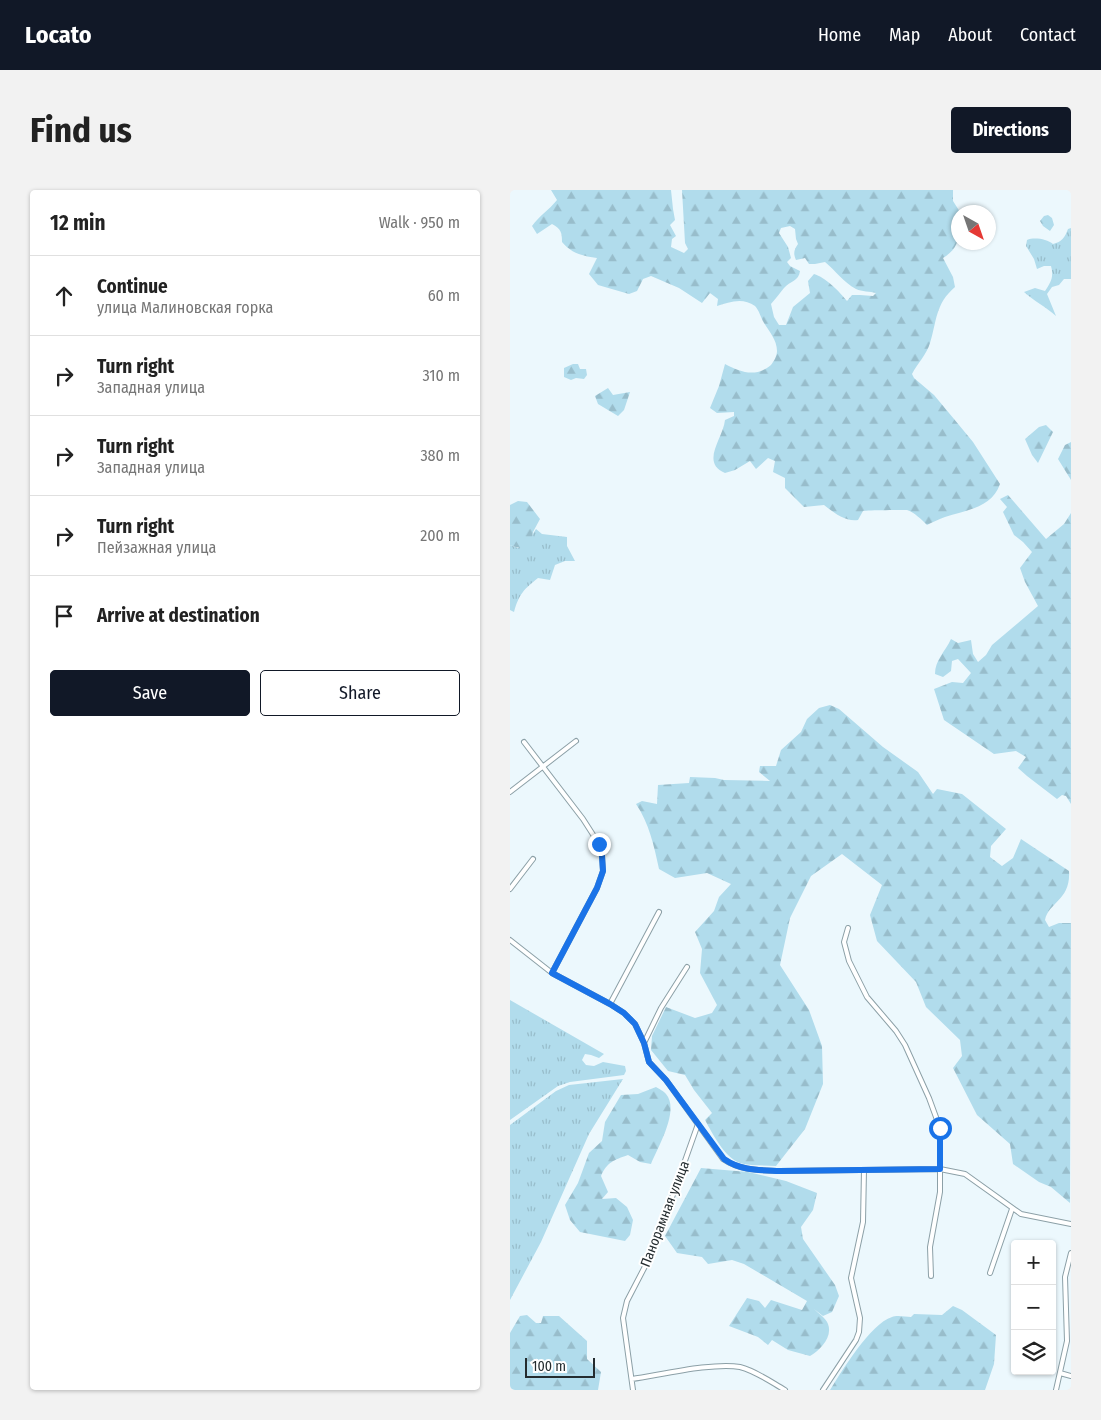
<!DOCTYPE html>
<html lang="en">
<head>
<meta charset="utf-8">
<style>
	body { margin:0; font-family:"Fira Sans Condensed",sans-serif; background:#f2f2f2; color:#222 }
	.controls { position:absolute; right:15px; bottom:15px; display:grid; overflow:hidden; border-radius:5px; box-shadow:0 1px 4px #0004 }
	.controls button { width:45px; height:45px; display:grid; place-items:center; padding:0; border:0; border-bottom:1px solid #e0e0e0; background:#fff; color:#222; font:25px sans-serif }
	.compass { position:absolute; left:441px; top:15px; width:45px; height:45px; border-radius:50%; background:#fff; box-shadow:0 1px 4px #0004; rotate:140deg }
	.scale { position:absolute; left:15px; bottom:12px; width:70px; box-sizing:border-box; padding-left:5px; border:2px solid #242c2f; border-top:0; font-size:14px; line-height:18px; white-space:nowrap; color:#242c2f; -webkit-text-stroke:4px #fff; paint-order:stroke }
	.stop { position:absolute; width:15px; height:15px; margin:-11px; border:4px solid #1a73e8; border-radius:50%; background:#fff }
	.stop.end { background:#1a73e8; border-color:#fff; box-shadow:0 1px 5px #0008 }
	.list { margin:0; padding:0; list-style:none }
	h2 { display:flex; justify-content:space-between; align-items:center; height:65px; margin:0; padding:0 20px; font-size:21px }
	h2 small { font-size:16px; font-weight:400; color:#767676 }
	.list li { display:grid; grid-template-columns:32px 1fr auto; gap:15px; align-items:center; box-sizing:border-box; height:80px; padding:0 20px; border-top:1px solid #e0e0e0 }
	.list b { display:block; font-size:19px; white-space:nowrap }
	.list p { margin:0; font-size:16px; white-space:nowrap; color:#767676 }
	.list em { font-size:16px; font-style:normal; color:#767676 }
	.actions { display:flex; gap:10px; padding:15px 20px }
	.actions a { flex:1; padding:11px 0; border:1px solid #111827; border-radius:5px; text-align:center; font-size:18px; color:#111827 }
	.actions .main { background:#111827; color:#fff }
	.icon { flex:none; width:28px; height:28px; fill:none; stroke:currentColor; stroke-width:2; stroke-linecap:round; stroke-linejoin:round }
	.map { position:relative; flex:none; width:561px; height:1200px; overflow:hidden; border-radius:5px }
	header { display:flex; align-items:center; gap:30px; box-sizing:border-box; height:70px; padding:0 25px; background:#111827; color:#fff }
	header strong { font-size:24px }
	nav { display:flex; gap:28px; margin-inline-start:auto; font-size:18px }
	.intro { display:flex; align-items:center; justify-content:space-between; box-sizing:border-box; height:120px; padding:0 30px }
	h1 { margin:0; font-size:35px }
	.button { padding:12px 22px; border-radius:5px; background:#111827; color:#fff; font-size:18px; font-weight:700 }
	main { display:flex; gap:30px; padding:0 30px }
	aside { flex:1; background:#fff; border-radius:5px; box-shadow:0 1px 4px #0004 }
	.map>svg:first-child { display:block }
</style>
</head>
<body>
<header>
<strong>Locato</strong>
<nav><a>Home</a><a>Map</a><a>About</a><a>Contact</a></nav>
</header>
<div class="intro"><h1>Find us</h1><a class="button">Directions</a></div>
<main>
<aside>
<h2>12 min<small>Walk · 950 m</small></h2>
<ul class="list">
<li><svg class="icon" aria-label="ahead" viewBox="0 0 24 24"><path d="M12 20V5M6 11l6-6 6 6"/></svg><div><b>Continue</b><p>улица Малиновская горка</p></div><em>60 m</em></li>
<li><svg class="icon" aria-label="right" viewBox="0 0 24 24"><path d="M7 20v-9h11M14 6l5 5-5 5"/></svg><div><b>Turn right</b><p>Западная улица</p></div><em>310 m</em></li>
<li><svg class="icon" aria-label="right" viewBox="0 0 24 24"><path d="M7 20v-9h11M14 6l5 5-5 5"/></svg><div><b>Turn right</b><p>Западная улица</p></div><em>380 m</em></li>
<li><svg class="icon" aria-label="right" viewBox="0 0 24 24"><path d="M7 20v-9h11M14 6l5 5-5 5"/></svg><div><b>Turn right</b><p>Пейзажная улица</p></div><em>200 m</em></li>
<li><svg class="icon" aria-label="arrive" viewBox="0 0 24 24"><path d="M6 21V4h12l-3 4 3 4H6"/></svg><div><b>Arrive at destination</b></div></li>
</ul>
<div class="actions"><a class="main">Save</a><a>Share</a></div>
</aside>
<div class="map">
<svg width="561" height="1200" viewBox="0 0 561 1200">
	<defs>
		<pattern id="grass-tufts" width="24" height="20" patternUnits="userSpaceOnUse" patternTransform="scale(1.25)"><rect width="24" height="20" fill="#b1dcec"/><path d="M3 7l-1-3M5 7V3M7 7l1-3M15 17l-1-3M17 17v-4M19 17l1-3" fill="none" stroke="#98bdcb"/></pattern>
		<pattern id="forest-firs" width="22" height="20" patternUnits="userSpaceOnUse" patternTransform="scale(1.25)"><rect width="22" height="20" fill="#b1dcec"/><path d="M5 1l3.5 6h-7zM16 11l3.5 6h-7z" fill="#98bdcb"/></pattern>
	</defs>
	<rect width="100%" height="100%" fill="#ecf8fd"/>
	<path fill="url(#grass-tufts)" d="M561 38V89H554L549 95 542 97 537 104 546 126C536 117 524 111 514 102L525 98 535 101C541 92 544 87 541 76H534L527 79 524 69 516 56 517 50C524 47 537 49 543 54 552 52 555 47 558 39Z
		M26 339 32 344 57 347V356L65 371H55L45 375 40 390 28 388C14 399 9 404 4 422L0 420V355L8 358 21 347Z
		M0 810 94 864 89 868 81 865 75 864 72 870 76 875 84 876 93 872 115 876 116 881 114 885 60 892 48 896 0 930Z
		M113 889 79 944 31 1052 0 1110V935L46 901 59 895Z"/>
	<path fill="url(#forest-firs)" fill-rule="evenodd" d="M41 0H161L163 19 165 30 160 35 166 46 162 49 161 57 174 63 178 59 175 53 172 0H443V11L450 22H448C448 43 453 56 433 68L443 87 445 97C425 114 427 131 420 153 417 164 407 174 402 184L404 188 424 205 444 229 463 252 490 294C482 318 456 320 435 327 429 329 423 332 417 335 412 330 404 322 397 320 395 320 357 320 353 321L348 330C336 332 324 323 314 315L294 317 275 298V288L263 282 265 271 258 268 246 279 240 271 225 280 215 283C190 272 213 249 215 230L224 226V222L207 223 200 218 209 196 215 174C230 182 246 188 261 175 264 171 267 166 267 161 267 150 259 141 254 133 251 128 249 120 245 116 233 107 219 112 207 116L208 109 200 103 192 113 169 98 141 86 133 89 127 101 119 104 88 95 79 84 87 68C72 66 61 63 52 52 52 42 51 39 42 34L27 44 22 36C29 26 39 20 47 10ZM280 36 285 39 286 49 288 54C284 60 283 63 286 70L295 68 299 74H305L315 72C326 81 333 92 346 99 352 102 360 101 366 103L363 106 350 105H342L337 111C330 102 315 87 304 84L298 91 300 103 283 117 276 135H269L264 127 261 114C266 108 270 103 274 98 280 91 289 91 290 81L280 76 277 72 281 68 278 57 269 43 271 38Z
		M538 25 542 28 544 35 540 41 533 36 530 31 534 26Z
		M63 174H68L70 179H76L77 185 74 189 66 188 61 190 54 187V178Z
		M98 198 103 205 120 202 114 220 108 226 88 214 85 206Z
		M536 235 543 242 528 273 522 265 515 249 529 237Z
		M561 252V290L548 269 555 255Z
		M498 305 536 349 554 334 561 323V614L556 606 552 605 547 609 517 586 508 578 516 567 506 561 484 564 434 530 424 499 442 492 453 493 461 483 448 469 442 471 441 481 433 487 425 484C425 470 435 462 441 449L448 453 461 450 463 464 468 472 476 465 482 455 528 416 515 392 510 378 522 362 513 352 504 345 493 322 497 317 490 309Z
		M8 311 17 312 30 329 23 342 21 352C13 358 9 359 0 355V315Z
		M320 515 329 519 373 557 408 582 423 604 427 599 452 604 496 639 481 656 480 667 492 676 503 668 511 649 559 681C561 710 539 712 535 730L539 737 549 733H561L560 1013 541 997 529 992 503 974 500 954 467 925 443 878 452 866 450 850 416 817 406 792 367 751 360 725 372 695 332 664 301 686 280 728 270 775 299 820 312 856 313 894 295 939 266 976C255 975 241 976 230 973 215 968 202 943 195 930L202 923 184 900 175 885 158 881 141 860 142 846 156 817 185 828 202 823 207 815 190 783 192 759 185 742 204 721 209 707 221 694 197 683 165 688 149 679C144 656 139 633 126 614L132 611 147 614 148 595 179 593 180 587 205 588 214 590 260 591 249 582 250 576H266L271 560 291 542 297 529 309 518Z
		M146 897C149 899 154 901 156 904 170 920 148 957 141 974L130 972 118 965C104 970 97 972 91 986L98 1002 92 1009 106 1008 117 1017 123 1030 120 1045 115 1051 70 1042 60 1030 55 1015 68 993 79 963 92 951 95 932 111 905 128 904Z
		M191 978 238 982 276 991 307 1003 303 1020 291 1037 293 1049 325 1095 329 1106 322 1122 313 1126 304 1119C308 1123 316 1128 318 1134 323 1147 310 1160 300 1166L278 1160 262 1150 258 1155 248 1147 219 1136 237 1108 249 1111 255 1118 261 1110 292 1120 297 1111 234 1074 222 1070 198 1074 192 1067 167 1063 155 1046Z
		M443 1116 452 1120 486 1145 484 1174 475 1200H320C332 1181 360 1134 382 1127 387 1125 396 1127 401 1127L404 1124 432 1125Z
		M17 1125 26 1133H31L33 1126H49L77 1151V1169L91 1182 88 1200H0V1143L10 1126Z"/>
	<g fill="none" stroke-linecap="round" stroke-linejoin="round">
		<defs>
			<path id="street" d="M14 552 73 629 89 654 92 666 93 681 87 698 42 783
				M0 602 66 551
				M0 699 23 669
				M338 738 334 752 339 771 357 807 386 841 395 855 419 908 430 938V1002L420 1057 421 1086
				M0 750 42 783 100 814 114 823 125 834 134 853 139 872 156 890 213 969C231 981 249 980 270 981L430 979 455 984 511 1024 561 1034
				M100 814 149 722
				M134 853 151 818 177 777
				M480 1083 502 1019
				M550 1183 561 1186
				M122 1189C150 1185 204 1172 230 1177 246 1181 261 1192 275 1200
				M123 1200 113 1128 117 1111 143 1061 188 934
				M313 1200 346 1150 349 1142 350 1128 341 1088 353 1032 354 980
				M546 1200 557 1151 555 1087 561 1063"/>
		</defs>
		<use href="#street" stroke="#8ca0a7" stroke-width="6"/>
		<use href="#street" stroke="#fff" stroke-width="4"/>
	</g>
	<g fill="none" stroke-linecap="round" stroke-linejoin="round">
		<path stroke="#1a73e8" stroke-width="6" d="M89 654 92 666 93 681 87 698 42 783 100 814 114 823 125 834 134 853 139 872 156 890 214 969C231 981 249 980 270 981L430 979V938"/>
	</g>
	<g text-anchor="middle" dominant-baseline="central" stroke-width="4" stroke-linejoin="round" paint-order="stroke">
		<g font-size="14" fill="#242c2f" stroke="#fff">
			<text transform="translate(155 1024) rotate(-69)">Панорамная улица</text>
		</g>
	</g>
</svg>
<div class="controls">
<button>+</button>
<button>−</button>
<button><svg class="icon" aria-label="layers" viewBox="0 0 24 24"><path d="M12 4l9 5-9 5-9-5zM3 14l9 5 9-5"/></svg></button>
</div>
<svg class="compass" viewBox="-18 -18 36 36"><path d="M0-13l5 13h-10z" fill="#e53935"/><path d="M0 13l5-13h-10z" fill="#767676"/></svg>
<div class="scale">100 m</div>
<div class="stop" style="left:430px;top:938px"></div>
<div class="stop end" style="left:89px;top:654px"></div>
</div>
</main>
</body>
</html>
